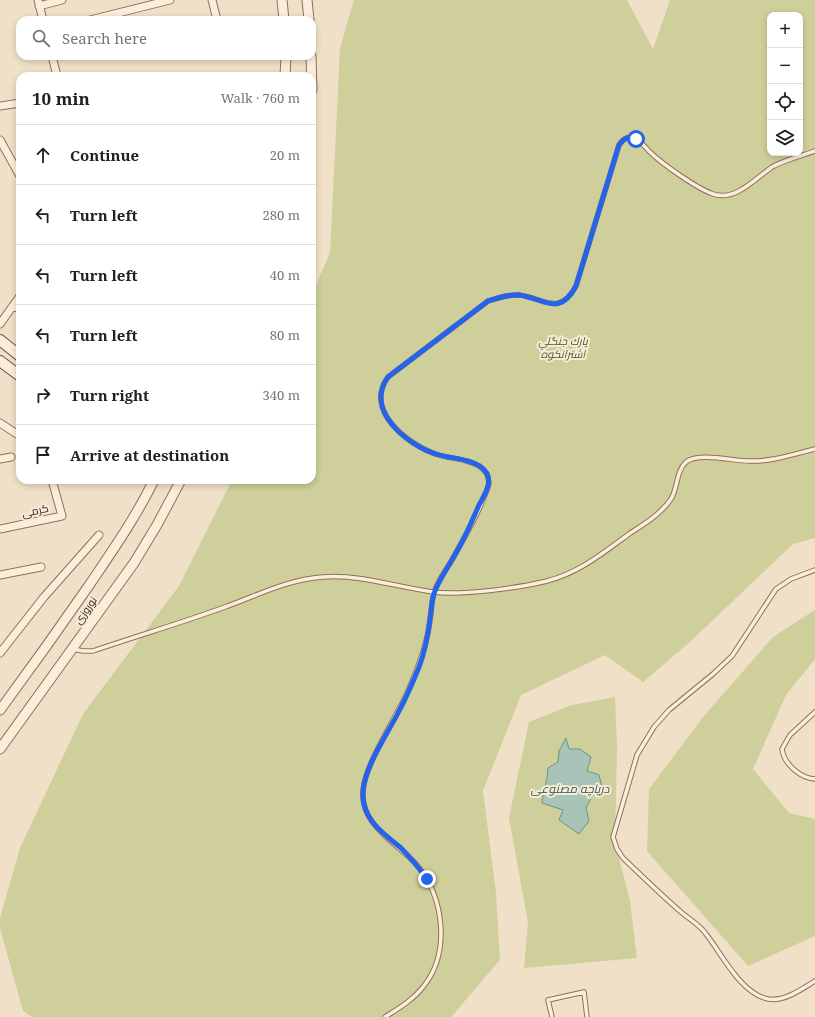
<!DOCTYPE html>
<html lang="en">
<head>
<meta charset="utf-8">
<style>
	body { margin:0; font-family:"Noto Serif",Cairo,serif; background:#f2f2f2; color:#202124 }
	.controls { position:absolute; right:12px; top:12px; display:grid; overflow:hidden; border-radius:8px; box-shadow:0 2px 6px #0003 }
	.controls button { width:36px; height:36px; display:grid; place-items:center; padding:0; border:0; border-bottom:1px solid #e0e0e0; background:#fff; color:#202124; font:20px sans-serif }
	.stop { position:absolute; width:12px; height:12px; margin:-9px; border:3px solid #2563eb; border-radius:50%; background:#fff }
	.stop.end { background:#2563eb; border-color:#fff; box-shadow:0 1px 4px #0008 }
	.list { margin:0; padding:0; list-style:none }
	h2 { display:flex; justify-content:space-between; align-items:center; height:52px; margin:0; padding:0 16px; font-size:17px }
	h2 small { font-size:13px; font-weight:400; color:#757577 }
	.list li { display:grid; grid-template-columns:26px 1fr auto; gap:12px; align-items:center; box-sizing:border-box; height:60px; padding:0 16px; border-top:1px solid #e0e0e0 }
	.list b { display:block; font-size:15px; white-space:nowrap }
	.list em { font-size:13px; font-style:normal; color:#757577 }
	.icon { flex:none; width:22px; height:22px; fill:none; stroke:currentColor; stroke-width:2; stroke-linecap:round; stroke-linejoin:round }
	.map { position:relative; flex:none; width:815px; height:1017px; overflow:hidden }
	.search { position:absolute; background:#fff; box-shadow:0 2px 6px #0003; left:16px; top:16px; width:300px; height:44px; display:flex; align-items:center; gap:10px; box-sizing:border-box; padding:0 14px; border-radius:12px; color:#757577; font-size:15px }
	.panel { position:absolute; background:#fff; box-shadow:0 2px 6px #0003; left:16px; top:72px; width:300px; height:412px; border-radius:12px }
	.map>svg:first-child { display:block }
</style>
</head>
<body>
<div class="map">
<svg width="815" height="1017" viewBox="0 0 815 1017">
	<rect width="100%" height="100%" fill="#f0e0c7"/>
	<path fill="#cecf9a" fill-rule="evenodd" d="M354 0H627L653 49 670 0H815V538L793 544 690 642 643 682 605 655 521 695 483 791 496 893 500 960 451 1017H32L23 1011 0 928V918L20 848 83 714 179 586 232 480H312V294L330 253 340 48ZM770 15H800V153H770Z
		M815 610V659L786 695 753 769 789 813 815 819V936L748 966 647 851 649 789 704 716 773 637Z
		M615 697 617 747 615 843 630 901 637 958 524 968 528 923 509 818 529 722 572 705Z"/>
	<path fill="#a8c4b9" stroke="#6e9386" d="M566 738 569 749H580L591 757 587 771 599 775 602 787 592 796 586 808 589 821 579 834 559 820 563 810 542 803C543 790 548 780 548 768L558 762 559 751Z"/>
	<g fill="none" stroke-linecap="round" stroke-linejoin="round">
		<defs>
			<path id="service" d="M815 570 791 579 776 589 732 656 713 674 669 710 654 727 637 755 613 837 617 849 623 858C642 876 661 895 681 912 689 919 700 925 706 934 722 954 740 993 768 999 784 1002 802 989 815 981
				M73 649 83 651H93C137 636 181 623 225 607 259 595 285 580 323 577 360 574 396 587 433 592 461 596 518 588 547 581 579 573 603 553 629 534 644 524 661 514 671 499 678 488 676 471 686 462 699 452 733 461 749 461 771 462 794 454 815 449
				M815 712 790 735 782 749C784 764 800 778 815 779
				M385 1017C399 1008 413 1000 423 987 451 953 444 896 417 865 397 843 360 825 363 791 364 766 396 718 407 693 417 671 425 651 429 627 431 616 431 604 434 593 437 581 447 569 453 558 466 535 481 509 489 484 489 476 486 470 479 466 466 458 449 459 435 454 406 443 364 410 388 377L488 301C499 298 508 294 519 295 544 298 559 317 576 286L619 145C622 141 625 137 631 137 638 138 645 147 650 152 662 164 698 189 713 194 735 202 756 178 772 167 785 160 801 156 815 151
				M552 1017 548 1000 584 992 587 1017"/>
			<path id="minor" d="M38 0 43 20
				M212 0 217 20
				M39 6 62 0
				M90 20 170 0
				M52 56 57 76
				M0 106 20 103
				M0 140 20 176
				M12 307 20 308
				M0 324 20 296
				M0 423 20 436
				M0 459 11 457
				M0 529 62 516 52 480
				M0 575 41 567
				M0 653 44 597 99 535"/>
			<path id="tertiary" d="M282 0 284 20
				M307 0 309 20
				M311 56 312 90
				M285 76 286 56
				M0 710C31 668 61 626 90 584 113 550 136 517 154 480
				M0 749 134 563 157 525 181 480"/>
			<path id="secondary" d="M0 340 20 356
				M0 361 20 376"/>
		</defs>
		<use href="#service" stroke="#8d715b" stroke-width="5.5"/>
		<use href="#minor" stroke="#8d715b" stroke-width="9"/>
		<use href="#tertiary" stroke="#8d715b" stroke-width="11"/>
		<use href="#secondary" stroke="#6f523e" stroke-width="12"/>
		<use href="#service" stroke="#faeedb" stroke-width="3.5"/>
		<use href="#minor" stroke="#faeedb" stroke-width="7"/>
		<use href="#tertiary" stroke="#faeedb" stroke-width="9"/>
		<use href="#secondary" stroke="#faeedb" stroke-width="10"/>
	</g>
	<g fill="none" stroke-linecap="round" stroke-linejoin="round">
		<path stroke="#2563eb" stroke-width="5" d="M427 879C419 868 411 858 401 848 387 836 368 824 364 804 357 776 386 737 398 713 406 698 413 682 419 667 425 652 428 635 430 619 432 610 431 599 435 591 440 578 449 566 456 553 465 538 472 521 479 505 484 496 494 481 485 471 475 458 450 459 436 454 407 445 364 410 388 377L488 301C498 298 508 294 519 295 544 298 559 318 576 286L619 145C624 138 628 136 636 139"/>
	</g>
	<g text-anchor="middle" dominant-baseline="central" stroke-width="4" stroke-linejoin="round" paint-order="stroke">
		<g font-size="11" font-style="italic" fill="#515a25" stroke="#f7ebd7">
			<text x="563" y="340">پارك جنگلي<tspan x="563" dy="13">اشترانكوه</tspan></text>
		</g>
		<g font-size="11" fill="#3c2b1f" stroke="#f7ebd7">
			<text transform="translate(35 510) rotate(-12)">کرمی</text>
			<text transform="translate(85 610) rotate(-55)">نوروزی</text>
		</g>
		<g font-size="12" font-style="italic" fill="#2e5d55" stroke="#f7ebd7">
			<text x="570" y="788">دریاچه مصنوعی</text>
		</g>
	</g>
</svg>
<div class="controls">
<button>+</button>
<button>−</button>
<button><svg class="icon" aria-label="locate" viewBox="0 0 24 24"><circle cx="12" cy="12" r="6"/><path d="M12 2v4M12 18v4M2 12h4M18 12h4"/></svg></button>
<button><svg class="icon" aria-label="layers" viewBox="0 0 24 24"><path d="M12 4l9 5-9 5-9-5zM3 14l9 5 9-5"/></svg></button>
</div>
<div class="stop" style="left:636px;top:139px"></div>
<div class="stop end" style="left:427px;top:879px"></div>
<div class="search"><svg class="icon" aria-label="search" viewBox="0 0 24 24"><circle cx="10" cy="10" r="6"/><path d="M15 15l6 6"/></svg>Search here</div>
<section class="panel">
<h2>10 min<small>Walk · 760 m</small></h2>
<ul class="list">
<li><svg class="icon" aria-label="ahead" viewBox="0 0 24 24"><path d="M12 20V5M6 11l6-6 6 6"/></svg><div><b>Continue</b></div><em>20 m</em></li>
<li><svg class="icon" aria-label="left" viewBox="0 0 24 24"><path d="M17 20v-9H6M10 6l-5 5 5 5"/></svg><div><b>Turn left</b></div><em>280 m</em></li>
<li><svg class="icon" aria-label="left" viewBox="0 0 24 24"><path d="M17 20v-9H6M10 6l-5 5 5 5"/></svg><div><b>Turn left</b></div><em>40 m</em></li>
<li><svg class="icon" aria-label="left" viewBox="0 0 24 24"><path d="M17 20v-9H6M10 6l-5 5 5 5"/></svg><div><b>Turn left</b></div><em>80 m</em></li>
<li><svg class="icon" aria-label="right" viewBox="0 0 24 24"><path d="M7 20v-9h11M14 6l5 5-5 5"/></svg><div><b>Turn right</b></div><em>340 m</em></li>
<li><svg class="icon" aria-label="arrive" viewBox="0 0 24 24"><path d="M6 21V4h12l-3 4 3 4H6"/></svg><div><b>Arrive at destination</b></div></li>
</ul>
</section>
</div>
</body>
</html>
